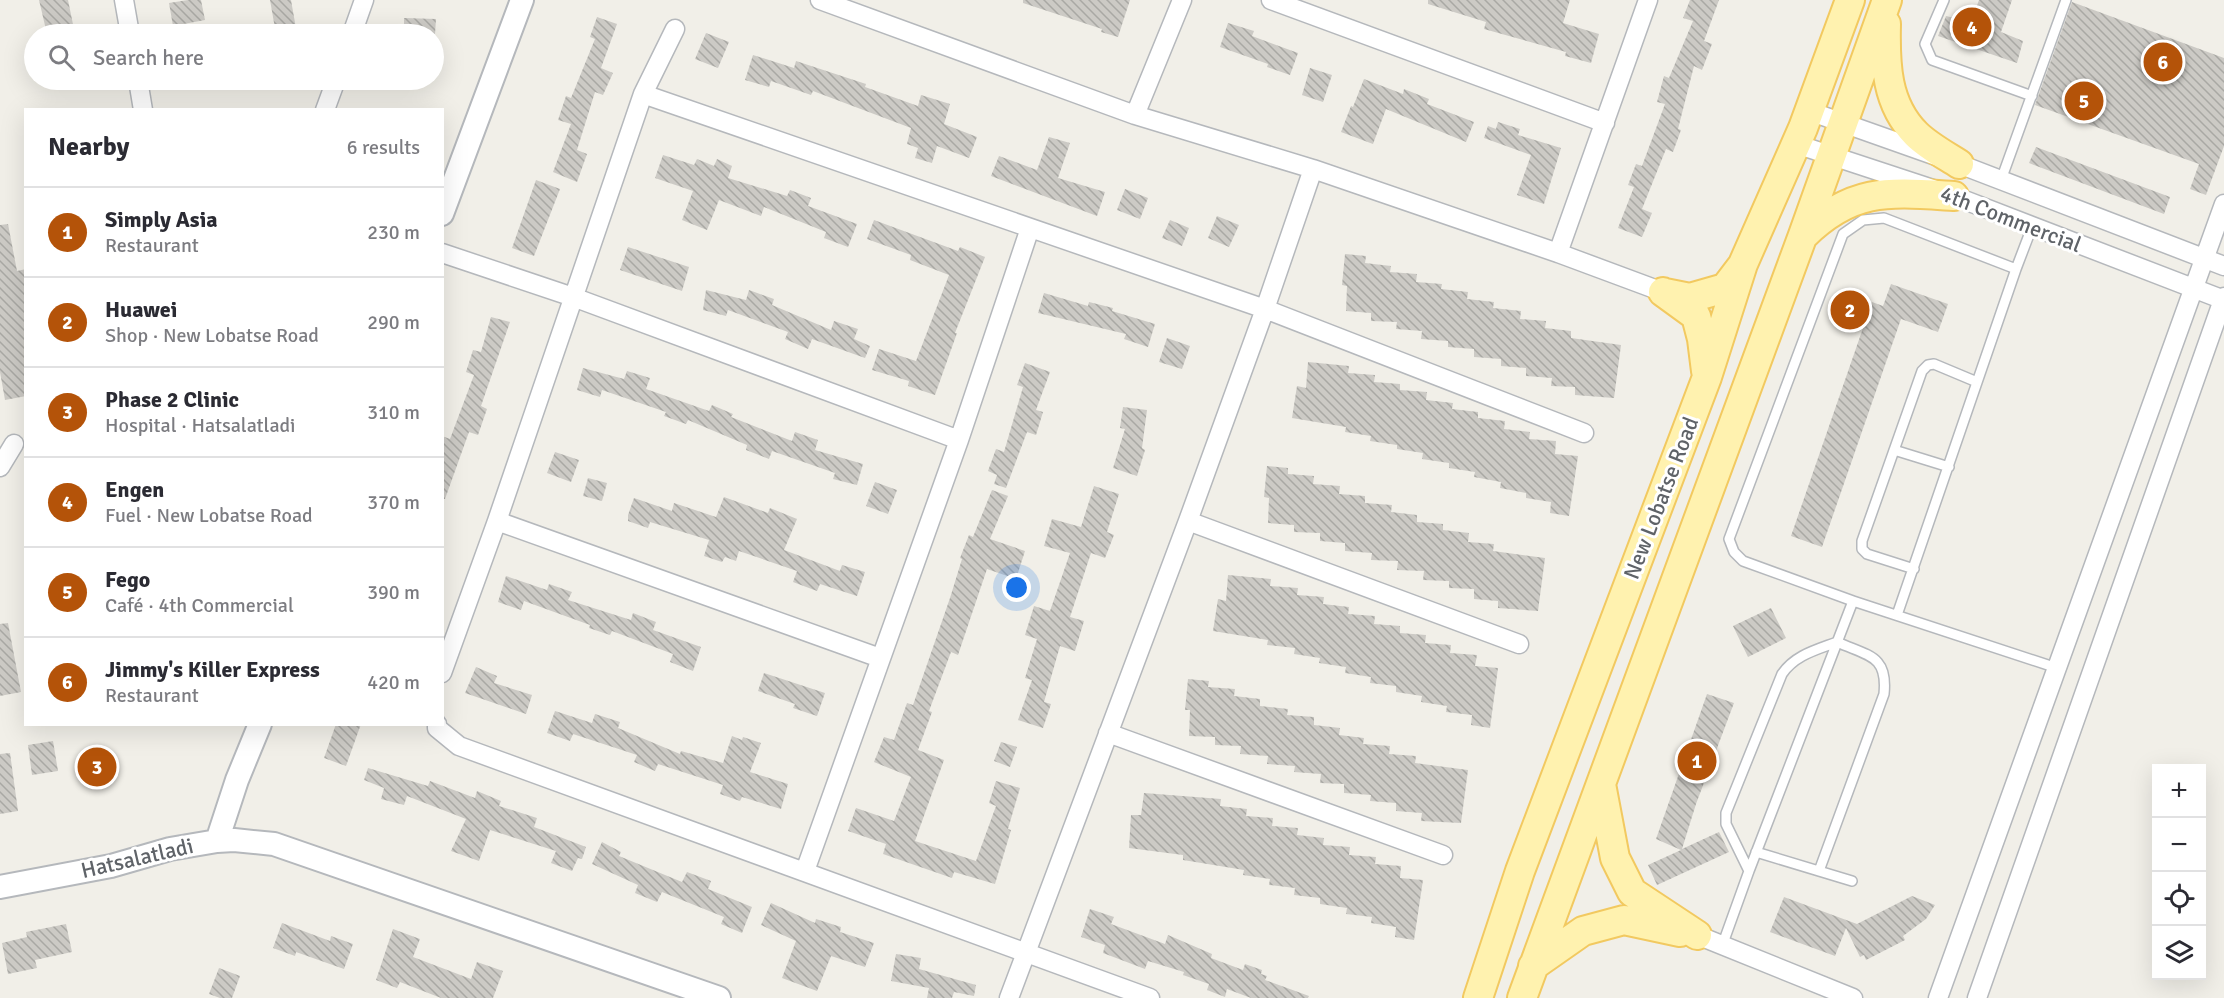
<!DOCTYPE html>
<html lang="en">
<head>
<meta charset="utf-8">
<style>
	body { margin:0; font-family:Signika,sans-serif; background:#f7f7f7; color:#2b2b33 }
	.controls { position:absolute; right:18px; bottom:18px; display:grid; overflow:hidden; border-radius:0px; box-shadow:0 6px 24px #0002 }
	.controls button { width:54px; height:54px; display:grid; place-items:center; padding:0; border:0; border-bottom:2px solid #e1e1e2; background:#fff; color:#2b2b33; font:30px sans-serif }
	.you { position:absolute; left:1017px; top:588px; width:21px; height:21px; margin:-15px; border:4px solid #fff; border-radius:50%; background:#1a73e8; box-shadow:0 0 0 9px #1a73e833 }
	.badge { display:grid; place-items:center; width:39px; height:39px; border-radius:50%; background:#b45309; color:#fff; font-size:20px; font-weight:700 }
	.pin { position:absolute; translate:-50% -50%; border:3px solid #fff; box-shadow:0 2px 6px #0006 }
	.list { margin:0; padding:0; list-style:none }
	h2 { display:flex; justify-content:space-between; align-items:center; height:78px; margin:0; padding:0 24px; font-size:26px }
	h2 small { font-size:20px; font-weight:400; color:#7c7c81 }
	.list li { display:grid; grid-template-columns:39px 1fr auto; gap:18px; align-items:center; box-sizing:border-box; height:90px; padding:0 24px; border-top:2px solid #e1e1e2 }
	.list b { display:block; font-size:22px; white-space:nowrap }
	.list p { margin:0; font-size:20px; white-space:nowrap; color:#7c7c81 }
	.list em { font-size:20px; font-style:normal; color:#7c7c81 }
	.icon { flex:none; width:33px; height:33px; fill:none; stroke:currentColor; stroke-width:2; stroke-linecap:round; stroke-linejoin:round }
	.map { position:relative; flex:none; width:2224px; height:998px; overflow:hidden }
	.search { position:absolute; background:#fff; box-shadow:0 6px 24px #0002; left:24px; top:24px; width:420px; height:66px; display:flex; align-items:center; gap:15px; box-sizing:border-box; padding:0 21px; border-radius:33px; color:#7c7c81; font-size:22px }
	.panel { position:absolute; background:#fff; box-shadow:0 6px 24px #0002; left:24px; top:108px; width:420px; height:618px; border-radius:0px }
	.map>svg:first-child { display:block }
</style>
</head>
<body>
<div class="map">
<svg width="2224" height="998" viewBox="0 0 2224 998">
	<defs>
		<pattern id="building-back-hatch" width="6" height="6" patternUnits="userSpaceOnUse" patternTransform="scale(1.5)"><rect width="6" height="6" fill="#cccac5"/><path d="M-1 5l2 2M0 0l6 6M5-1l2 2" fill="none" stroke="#a9a8a4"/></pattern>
	</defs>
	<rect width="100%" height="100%" fill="#f1efe8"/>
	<path fill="url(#building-back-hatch)" d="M39 0H68L75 34H47Z
		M188 0H201L205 20 173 26 169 3Z
		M270 0H291L297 34H276Z
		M1023 0H1130L1118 37 1101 32 1102 29 1023 3Z
		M1428 0H1570L1563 23 1599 34 1591 63 1565 56 1566 52 1484 29 1486 22 1428 4Z
		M1690 0H1719L1704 41 1712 44 1702 70 1694 66 1678 129 1681 130 1673 152 1666 149 1642 209 1652 213 1642 237 1618 228 1634 187 1628 185 1636 164 1642 166 1665 104 1657 102 1664 76 1669 78 1693 21 1683 18Z
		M1979 0H2012L2001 32 2023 41 2017 63 1938 36 1946 16 1971 22Z
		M2072 2 2224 58V146L2206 195 2190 189 2199 164 2035 105Z
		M597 17 617 24 601 68 613 73 603 95 595 92 577 150 587 154 577 182 553 172 571 124 558 120 566 96 571 98 595 39 590 37Z
		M404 18 436 19 435 34H404Z
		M1228 23 1254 31 1252 36 1298 53 1290 75 1267 67 1268 64 1220 47Z
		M706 33 729 42 718 68 695 59Z
		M753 55 794 68 796 61 866 84 865 87 918 106 921 95 950 104 944 124 977 137 969 158 937 146 932 163 915 158 918 148 907 144 911 128 813 91 811 95 771 81 769 87 745 80Z
		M1310 68 1332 75 1323 102 1302 95Z
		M1364 79 1403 94 1404 89 1429 99 1427 104 1474 122 1466 142 1386 109 1373 144 1341 132 1351 106 1353 107Z
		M1498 122 1520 129 1518 135 1561 148 1544 204 1517 195 1531 155 1484 138 1488 126 1496 129Z
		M1049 137 1070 143 1058 178 1105 192 1097 216 991 176 999 156 1037 170Z
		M2036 147 2170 197 2164 214 2029 163Z
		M663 155 694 165 697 159 714 166 717 159 732 166 728 178 787 196 790 190 811 198 808 206 857 224 848 247 824 238 826 232 764 207 761 216 719 200 707 230 682 220 693 191 655 178Z
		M536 180 560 189 534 256 512 248Z
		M1125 189 1148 198 1140 219 1117 210Z
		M1217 216 1239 225 1229 247 1208 238Z
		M874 220 958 251 960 247 985 257 955 333H957L935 395 908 386 909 381 872 370 879 349 916 361 949 275 910 260 911 255 867 239Z
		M1170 220 1189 228 1182 246 1162 238Z
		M8 224 17 271 26 269V396L5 400 0 372V225Z
		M628 247 689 267 682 291 620 270Z
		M1345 254 1366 256 1365 263 1391 266 1390 272 1417 274 1416 282 1442 284 1441 289 1468 292 1467 299 1494 302 1493 308 1521 311 1520 319 1546 321 1545 328 1571 331V338L1621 345 1614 398 1575 395V387L1551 386 1552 378 1526 376V368L1501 366V359L1474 357V349L1448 347V341L1421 339 1422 331 1396 329 1397 322 1371 321V313L1346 311 1347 286 1342 285Z
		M1891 284 1948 304 1938 332 1901 319 1822 547 1791 536 1872 302 1883 306Z
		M706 290 746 300 749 290 774 299 772 305 831 330 834 321 858 329 854 339 870 346 865 358 812 339 808 349 785 339 788 332 728 310 726 316 703 310Z
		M1044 293 1088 306 1089 302 1113 308 1112 311 1155 324 1148 347 1124 339 1126 334 1038 313Z
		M491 317 510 322 481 406 487 409 478 435 469 432 445 499H442V436L450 439 474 375 466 372 473 350 481 352Z
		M1167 338 1190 346 1182 369 1159 362Z
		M1308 362 1349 366 1348 373 1375 375 1374 382 1400 384V390L1427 392 1426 400 1453 403 1452 409 1478 412V418L1505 421 1504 429 1530 432 1529 439 1556 441 1555 454 1578 456 1569 516 1550 513 1551 502 1526 498V493L1500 488 1501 482 1474 477 1475 472 1449 468V463L1422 459 1423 453 1397 449V445L1370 441 1371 436 1345 432 1346 427 1292 418 1297 386 1306 388Z
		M1025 363 1050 372 1036 410 1043 412 1036 435 1027 432 1006 488 994 484 997 475 988 471 996 449 1004 452 1023 387 1017 385Z
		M583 368 624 379 627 371 650 378 646 389 709 411 712 405 733 414 731 417 792 441 795 432 818 440 815 450 863 464 857 485 833 479 835 473 772 451 769 459 746 450 747 445 688 420 686 424 664 416 666 412 602 390 600 397 577 390Z
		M1123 407 1147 410 1142 448 1145 450 1137 476 1113 468 1125 429 1120 428Z
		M555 452 579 460 571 482 547 473Z
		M1267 466 1288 468V474L1314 476 1313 484 1340 486 1339 494 1365 496V503L1392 505 1391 512 1417 515V522L1443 524V530L1469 533 1468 542 1494 544 1493 551 1545 558 1538 611 1498 608V601L1474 599V589L1449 588V581L1423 580 1424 571 1397 570 1398 561 1371 560 1372 553 1345 551V543L1320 541V533L1294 532V525L1268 523 1269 498 1264 497Z
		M588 478 607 483 602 501 583 496Z
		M875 482 897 490 888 514 866 506Z
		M1094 486 1119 494 1107 532 1114 535 1105 558 1091 553 1070 617 1084 621 1075 651 1060 646 1044 702 1051 704 1043 728 1018 720 1032 680 1025 678 1037 639 1025 635 1034 606 1050 611 1070 553 1044 546 1052 519 1081 527Z
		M992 490 1008 496 990 539 1025 551 1016 579 987 569 958 655 951 652 929 711 932 712 918 750 944 760 915 841 976 861 996 806 989 803 996 781 1020 788 1008 829 1011 830 995 884 954 872 952 878 883 854 886 844 848 831 856 808 894 821 911 777 874 762 884 737 894 740 907 703 913 705 950 598 962 559 960 558 969 535 973 537Z
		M724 497 768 513 770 508 797 519 784 550 840 571 842 565 865 572 857 596 820 584 817 591 793 582 797 571 739 551 736 561 725 557 722 562 704 556 709 540 650 522 648 528 628 521V515L634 498 672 511 674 503 716 517Z
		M1228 575 1271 579 1270 586 1298 588 1297 595 1324 597 1323 604 1349 607 1348 614 1375 616 1374 624 1400 626V633L1426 635 1425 643 1451 645 1450 653 1477 655 1475 666 1498 668 1490 728 1471 725 1472 715 1446 712 1447 706 1421 702 1422 696 1396 692V686L1370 683 1371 677 1345 673 1346 667 1319 663 1320 658 1294 654 1295 648 1267 645 1268 640 1213 631 1218 599 1226 601Z
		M506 576 547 590 549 584 572 592 568 600 631 620 633 613 656 622 653 630 701 647 693 671 670 662 673 654 612 631 610 635 589 628 590 625 524 601 521 610 498 602Z
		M1771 608 1786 638 1748 657 1733 626Z
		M8 623 21 692 0 696V624Z
		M476 667 497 676 494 683 532 695 526 714 465 693Z
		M764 673 825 693 817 716 793 708 795 704 758 691Z
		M1188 679 1209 681 1208 687 1235 689 1234 696 1260 699V706L1288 709 1287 715 1314 717V725L1340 728 1339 735 1364 738 1363 744 1390 746 1389 754 1416 756 1415 763 1468 770 1461 823 1421 821 1422 813 1396 811V803L1370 801 1371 795 1344 793V784L1320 783 1321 774 1294 772 1295 766 1267 764 1268 756 1240 754 1241 746 1215 745V737L1189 736 1190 710H1185Z
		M1707 694 1734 703 1696 804 1682 849 1719 832 1729 852 1657 885 1648 865 1681 850 1656 839Z
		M555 711 592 723 595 714 620 722 618 728 680 754 681 751 723 763 732 736 742 740 743 737 761 743 750 772 788 784 781 809 742 797 740 801 720 794 723 785 658 764 655 771 634 762 637 755 573 734 570 741 547 733Z
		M336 724H361L346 766 324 758Z
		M53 741 58 771 32 775 28 745Z
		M1001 742 1017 747 1010 767 994 761Z
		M10 753 18 811 0 814V754Z
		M368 768 428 786 430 781 475 798 477 791 501 801 499 806 537 818 534 827 586 847 582 859 578 858 572 871 551 863 556 851 490 830 479 861 451 851 466 819 407 796 404 805 381 799 384 788 364 780Z
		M1144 793 1221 799 1220 806 1247 809 1246 816 1273 818 1272 826 1298 828 1297 835 1324 838 1323 845 1350 847 1349 855 1376 857 1375 864 1401 866 1400 878 1423 880 1414 940 1395 937 1396 927 1371 923 1372 917 1346 914 1347 908 1320 904V898L1294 895 1295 888 1269 885 1270 879 1243 875 1244 870 1183 860V855L1129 848 1131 815H1141Z
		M602 842 621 852 619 856 682 882 687 872 711 881 708 889 752 907 742 933 721 924 724 917 662 892 657 902 635 893 638 885 592 864Z
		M1912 896 1935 905 1926 919 1903 936 1905 940 1866 960 1864 955 1860 957 1846 928 1835 956 1770 932 1784 897 1857 924Z
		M771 903 815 923 816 919 841 927 840 932 874 943 865 967 831 956 817 991 782 978 796 941 761 925Z
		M1090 909 1114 917 1111 924 1165 944 1168 935 1212 954 1211 958 1243 970 1245 964 1262 970 1261 974 1267 976 1265 980 1309 996 1308 998H1251L1227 989 1225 997 1207 990 1209 984 1183 975 1184 972 1148 961 1145 969 1103 953 1105 945 1081 937Z
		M282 923 330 941 331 936 353 944 344 969 296 952 295 956 273 948Z
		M66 924 72 952 35 960 37 968 8 974 2 943 27 937 26 932Z
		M393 929 420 939 413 957 471 979 477 962 503 971 493 998H441L400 982 397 988 376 980Z
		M896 954 921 958 919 969 976 985 974 996 954 992 952 998H927L929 988 891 981Z
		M219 968 240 976 232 998H220L209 994Z"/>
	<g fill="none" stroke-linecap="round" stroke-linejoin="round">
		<defs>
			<path id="service" d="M1944 0 1925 44 1932 60 2032 96
				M2001 180 2066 0
				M1894 450 1949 467
				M1914 569 1867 554 1862 549V541L1922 371 1928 365 1934 364 1977 382
				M1853 601 1743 561 1734 552 1729 539 1843 234 1863 220 1884 218 2016 269 2032 227
				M1897 615 2016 269
				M1756 852 1852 881
				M1749 871 1853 601 2057 668
				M1722 946 1749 871 1726 824V813L1782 674C1795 655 1816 650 1837 642 1868 656 1888 655 1884 694L1819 871"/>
			<path id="minor" d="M124 0 130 34
				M820 0 1135 115 1313 169 1558 253 1663 292
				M1271 0 1605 123
				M352 34 364 0
				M138 80 143 110
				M643 94 1265 309 1584 433
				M325 110 336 80
				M1809 111 1959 164 2224 266
				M1135 115 1182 0
				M1796 144 1954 196 2224 300
				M442 253 573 297 959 440
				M1558 253 1648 0
				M0 467 14 444
				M497 521 880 658
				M1188 521 1519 644
				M442 673 497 521 643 94 675 29
				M437 724V728L459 746 1150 998
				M1108 733 1443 855
				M805 871 959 440 1030 228
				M1697 935 1853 998
				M1009 998 1188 521 1265 309 1313 169
				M1938 998 2224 204
				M1977 998 2224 297"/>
			<path id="tertiary" d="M442 214 522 0
				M217 841 237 780 260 724
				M0 887 111 866 170 849 217 841 234 840 274 844 719 998"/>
			<path id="primary" d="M1886 24C1885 64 1886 104 1916 134 1928 146 1945 155 1959 164
				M1804 235C1853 187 1890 192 1954 196
				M1663 292 1696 316 1702 339 1706 371
				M1665 293 1690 298 1725 288 1741 267
				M1601 784 1615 858 1632 892 1697 935
				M1533 966 1583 931 1624 920 1680 932
				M1478 998 1520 871 1707 377 1743 264 1803 128 1850 0
				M1522 998 1803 235 1887 0"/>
		</defs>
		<use href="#service" stroke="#b5b8bc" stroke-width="12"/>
		<use href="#minor" stroke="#b5b8bc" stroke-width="21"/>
		<use href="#tertiary" stroke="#b5b8bc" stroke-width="26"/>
		<use href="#primary" stroke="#f2c960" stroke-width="32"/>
		<use href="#service" stroke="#fff" stroke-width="9"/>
		<use href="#minor" stroke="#fff" stroke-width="18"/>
		<use href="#tertiary" stroke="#fff" stroke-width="22"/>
		<use href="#primary" stroke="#fff2af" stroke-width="28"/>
	</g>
	<g text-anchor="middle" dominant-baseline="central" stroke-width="6" stroke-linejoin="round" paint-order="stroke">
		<g font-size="22" fill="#5f6368" stroke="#fff">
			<text transform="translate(2011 219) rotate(21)">4th Commercial</text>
			<text transform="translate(1661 498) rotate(-69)">New Lobatse Road</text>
			<text transform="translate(137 858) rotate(-13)">Hatsalatladi</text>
		</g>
	</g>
</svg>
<div class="controls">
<button>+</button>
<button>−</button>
<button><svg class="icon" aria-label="locate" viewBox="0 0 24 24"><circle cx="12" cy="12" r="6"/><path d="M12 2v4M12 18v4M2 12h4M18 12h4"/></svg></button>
<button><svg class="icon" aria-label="layers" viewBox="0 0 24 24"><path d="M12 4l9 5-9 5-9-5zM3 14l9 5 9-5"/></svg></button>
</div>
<div class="you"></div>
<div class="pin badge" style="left:1697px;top:761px">1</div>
<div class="pin badge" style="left:1850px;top:310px">2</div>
<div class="pin badge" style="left:97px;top:767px">3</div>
<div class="pin badge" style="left:1972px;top:27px">4</div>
<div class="pin badge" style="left:2084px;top:101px">5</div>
<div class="pin badge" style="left:2163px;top:62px">6</div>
<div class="search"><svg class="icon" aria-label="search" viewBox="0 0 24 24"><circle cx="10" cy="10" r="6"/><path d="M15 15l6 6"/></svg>Search here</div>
<section class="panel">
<h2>Nearby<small>6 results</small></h2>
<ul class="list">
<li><span class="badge">1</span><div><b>Simply Asia</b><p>Restaurant</p></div><em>230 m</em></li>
<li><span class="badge">2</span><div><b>Huawei</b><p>Shop · New Lobatse Road</p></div><em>290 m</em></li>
<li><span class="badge">3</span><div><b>Phase 2 Clinic</b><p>Hospital · Hatsalatladi</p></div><em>310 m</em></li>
<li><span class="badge">4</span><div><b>Engen</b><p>Fuel · New Lobatse Road</p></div><em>370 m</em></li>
<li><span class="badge">5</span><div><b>Fego</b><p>Café · 4th Commercial</p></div><em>390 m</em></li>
<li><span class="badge">6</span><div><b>Jimmy's Killer Express</b><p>Restaurant</p></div><em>420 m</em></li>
</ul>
</section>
</div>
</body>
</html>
